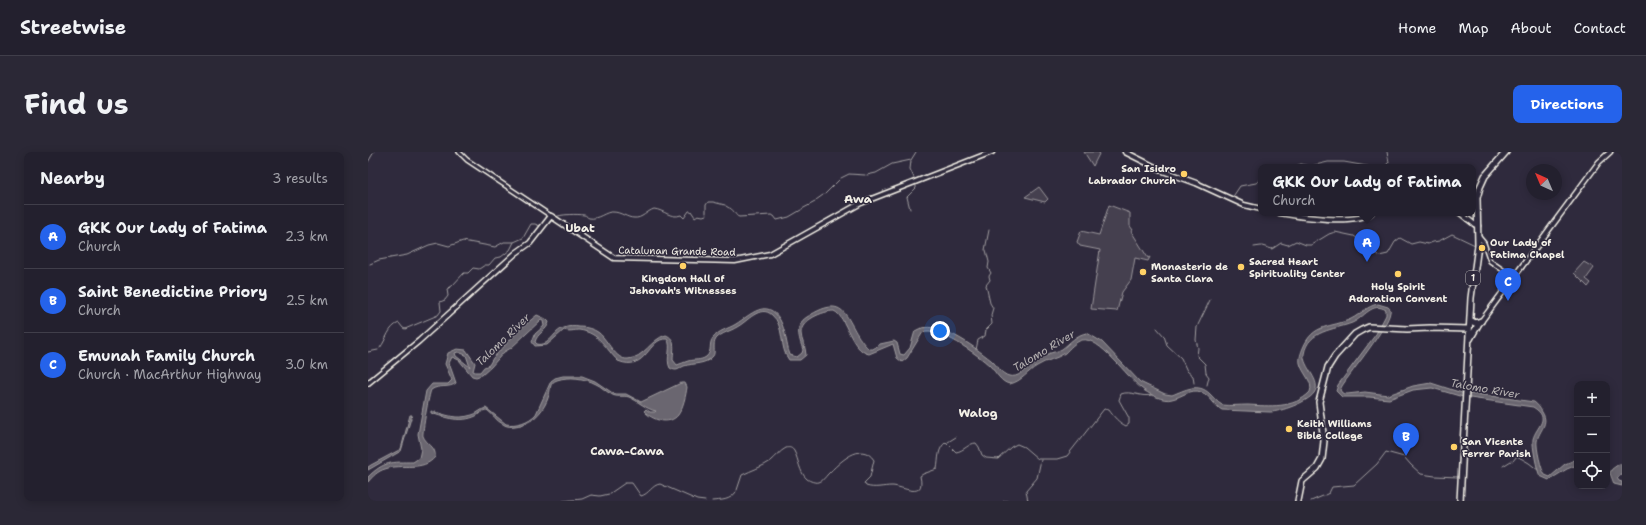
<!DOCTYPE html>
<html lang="en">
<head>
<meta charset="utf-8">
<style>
	body { margin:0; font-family:"Shantell Sans",sans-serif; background:#2b2836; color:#f1f3f6 }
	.controls { position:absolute; right:12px; bottom:12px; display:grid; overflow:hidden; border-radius:8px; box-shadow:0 2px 10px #0003 }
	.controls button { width:36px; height:36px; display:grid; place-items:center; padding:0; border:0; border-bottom:1px solid #403e4a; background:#23202e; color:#f1f3f6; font:20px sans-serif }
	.compass { position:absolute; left:1158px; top:12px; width:36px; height:36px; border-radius:50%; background:#23202e; box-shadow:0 2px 10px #0003; rotate:316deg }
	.you { position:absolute; left:572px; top:179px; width:14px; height:14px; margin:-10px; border:3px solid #fff; border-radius:50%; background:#1a73e8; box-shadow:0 0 0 6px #1a73e833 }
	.badge { display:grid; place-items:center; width:26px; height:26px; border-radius:50%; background:#2563eb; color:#fff; font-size:13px; font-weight:700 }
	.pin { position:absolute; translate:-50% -33px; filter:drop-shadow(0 1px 2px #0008) }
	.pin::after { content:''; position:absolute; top:21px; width:14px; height:12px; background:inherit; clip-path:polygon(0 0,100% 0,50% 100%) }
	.popup { position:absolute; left:890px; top:12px; width:218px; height:52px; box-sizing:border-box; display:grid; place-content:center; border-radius:8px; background:#23202e; filter:drop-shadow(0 1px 3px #0005); font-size:13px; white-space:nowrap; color:#a3a3aa }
	.popup b { font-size:15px; color:#f1f3f6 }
	.popup::after { content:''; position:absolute; left:50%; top:100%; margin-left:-8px; border:8px solid transparent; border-top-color:#23202e }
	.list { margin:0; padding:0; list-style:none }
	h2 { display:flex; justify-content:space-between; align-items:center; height:52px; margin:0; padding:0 16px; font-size:17px }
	h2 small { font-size:13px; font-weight:400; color:#a3a3aa }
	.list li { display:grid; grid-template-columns:26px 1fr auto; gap:12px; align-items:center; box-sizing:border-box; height:64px; padding:0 16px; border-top:1px solid #403e4a }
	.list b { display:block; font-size:15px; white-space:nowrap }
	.list p { margin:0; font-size:13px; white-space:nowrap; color:#a3a3aa }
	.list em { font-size:13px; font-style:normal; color:#a3a3aa }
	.icon { flex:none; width:22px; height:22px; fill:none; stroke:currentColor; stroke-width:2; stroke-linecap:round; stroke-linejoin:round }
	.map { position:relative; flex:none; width:1254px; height:349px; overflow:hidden; border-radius:8px }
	header { display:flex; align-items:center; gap:24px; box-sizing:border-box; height:56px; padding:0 20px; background:#23202e; border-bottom:1px solid #403e4a }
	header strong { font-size:19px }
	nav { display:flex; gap:22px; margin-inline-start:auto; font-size:14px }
	.intro { display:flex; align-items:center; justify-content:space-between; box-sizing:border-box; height:96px; padding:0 24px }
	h1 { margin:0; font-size:28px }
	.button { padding:10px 18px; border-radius:8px; background:#2563eb; color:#fff; font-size:14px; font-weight:700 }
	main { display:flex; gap:24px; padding:0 24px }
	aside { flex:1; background:#23202e; border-radius:8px; box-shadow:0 2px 10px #0003 }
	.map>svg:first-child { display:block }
</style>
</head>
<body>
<header>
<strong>Streetwise</strong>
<nav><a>Home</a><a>Map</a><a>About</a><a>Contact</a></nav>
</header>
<div class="intro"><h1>Find us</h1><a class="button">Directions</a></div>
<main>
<aside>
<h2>Nearby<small>3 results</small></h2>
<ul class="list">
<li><span class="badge">A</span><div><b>GKK Our Lady of Fatima</b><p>Church</p></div><em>2.3 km</em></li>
<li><span class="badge">B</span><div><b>Saint Benedictine Priory</b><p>Church</p></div><em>2.5 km</em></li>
<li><span class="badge">C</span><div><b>Emunah Family Church</b><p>Church · MacArthur Highway</p></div><em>3.0 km</em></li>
</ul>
</aside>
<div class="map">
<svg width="1254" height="349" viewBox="0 0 1254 349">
	<rect width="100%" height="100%" fill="#2f2a3d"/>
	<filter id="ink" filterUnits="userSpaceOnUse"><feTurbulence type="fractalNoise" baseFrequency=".025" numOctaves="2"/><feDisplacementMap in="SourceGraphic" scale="8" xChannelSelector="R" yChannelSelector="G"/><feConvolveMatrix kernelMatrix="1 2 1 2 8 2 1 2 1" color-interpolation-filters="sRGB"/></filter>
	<g filter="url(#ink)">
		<path fill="#454050" stroke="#9c989c" d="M716 0H732L725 14Z
			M671 35 680 47 677 50 657 45Z
			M741 53 762 61V74L765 78 763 79 780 106 782 105 780 109 767 106 763 128 754 140 749 159 723 157 732 98 712 94 709 90 713 79 731 83Z
			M1216 110 1226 116 1218 127 1223 131 1220 135 1206 121Z"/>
		<path fill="#6a6670" stroke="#a19ea0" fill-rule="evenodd" d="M1010 152 1020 155C1022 157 1023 157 1022 160 1021 174 983 220 974 234L972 238 974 241 979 242 997 240 1020 243 1045 234 1063 231 1094 241 1116 243 1166 250C1170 253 1172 256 1174 260 1182 272 1171 278 1169 289 1168 295 1173 318 1177 323L1182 325 1197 312 1209 307V313L1199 317 1181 328 1172 324C1169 319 1164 293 1165 287 1168 274 1184 267 1165 255L1095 245 1064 236 1045 238 1021 247 1001 245H974L968 239 970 233 1008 182 1018 163V158C1004 149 996 166 984 171 966 178 940 178 936 202 934 215 955 229 946 241 940 250 912 260 902 260L854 258C846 254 842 243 833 240 823 236 814 245 804 247 796 250 780 242 773 236 760 226 731 184 714 188 707 190 702 196 697 201 689 207 678 208 669 214 659 220 654 229 642 232 633 231 628 220 622 214 612 204 568 173 555 180L539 206 534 210 529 206 525 192 501 202C482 198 479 165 466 159 455 159 433 168 433 181 433 188 438 195 438 203L432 208H421C411 196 417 174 404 163 392 152 379 170 369 175 363 179 353 181 348 187 344 193 348 200 345 204 338 213 325 211 316 214 313 215 311 218 308 218 305 218 304 217 302 216 297 207 305 194 299 187 280 185 279 221 250 209 237 196 232 181 211 178 206 178 202 180 196 178L179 193 167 194 164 190 167 182 176 174 175 169 173 168 143 196 136 200 123 215 114 223 108 225 104 224 91 208 84 205 81 211 88 231C81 237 71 232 63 238 61 242 54 280 55 284 58 292 69 295 67 305 55 320 34 311 17 317 10 319 5 324 0 330V325C16 309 24 310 45 310L51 306 53 297 50 282 58 239 64 232H80L84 228 77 212 80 201 89 197 98 198 107 211 105 219 107 220H112L116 215 121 213 125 206 152 177 169 163 178 167 181 170C179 179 169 181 167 190L169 192C182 195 185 179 196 176 200 174 207 174 211 175 218 175 226 177 231 181 240 188 247 208 260 207 276 206 283 187 298 183 309 187 305 199 305 208L309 213C313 212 316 210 320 209 327 207 332 209 338 205 345 199 340 192 345 186 351 178 360 177 368 172 382 163 399 145 412 168 418 179 418 192 422 203L429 205 434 201 435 198C431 186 426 173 439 165 483 137 476 174 501 197H505L512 192 526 189 529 191 532 202 536 203 542 196 547 179C568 165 606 195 623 208 629 213 633 222 641 224 651 226 655 219 661 213 666 209 674 204 680 202 684 200 689 200 694 197 702 191 709 182 719 181L734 190 772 230 797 242 804 243C817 238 830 230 842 242 846 246 849 250 854 253 863 254 871 253 880 253 901 254 926 257 942 240 946 230 934 221 932 211 931 206 933 201 935 196 945 171 963 176 983 167 993 162 999 154 1010 152ZM90 200 98 203 102 215 88 204 87 201Z
			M195 224H214L227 229 246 242H258L273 250 313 231H317L319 235C318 243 315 256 310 263 301 274 284 268 276 259L278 257 282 260H287L288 259C278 257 270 249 261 245 255 243 248 246 243 242 237 239 233 234 228 232 217 226 201 224 189 228 181 231 183 236 181 243 177 257 167 269 153 273 147 274 140 276 135 272 128 269 125 262 119 258 114 258 112 262 108 264 93 271 78 266 63 261V259C80 263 87 268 104 263 109 262 113 257 118 256L138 272C148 274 161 270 168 262L183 229 187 226Z
			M42 263H44L33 299 0 318V315L3 313 33 297Z
			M1251 312H1254V322L1249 326 1251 329 1254 330V334L1246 332 1242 321 1244 317Z"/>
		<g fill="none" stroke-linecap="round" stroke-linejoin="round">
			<path stroke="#a19ea0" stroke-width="1" d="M543 9 542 17 547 28
				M0 10 6 0
				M925 15 933 12 943 14 960 10H976L1004 15
				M1016 15 1021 10 1019 0
				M499 23 508 21 524 12 543 8 548 0
				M473 26 481 22 497 23
				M457 42 471 28
				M864 46 872 34 888 31 893 27
				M448 48 455 43
				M358 54 361 56
				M362 56C367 59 367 64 371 65L403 63 406 64 409 68 421 65 433 58
				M434 57 447 50
				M542 57 539 45 548 36V31
				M338 61V53L340 50H345L357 53
				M188 65C191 62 211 62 216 63 221 64 216 64 221 66 230 68 238 59 245 60 253 60 259 66 266 66 274 67 279 59 286 57 296 58 303 67 313 63L316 66 321 59H323L327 65 330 63 335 64 338 63
				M176 76 185 68
				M894 94 904 97 913 91 920 93 928 89 938 93H943L961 82 967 80 986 84 1011 104 1020 102 1027 90 1032 86 1043 92 1051 90 1060 92 1065 90 1071 89 1084 82 1107 93
				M886 95 893 94
				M617 98 621 78
				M2 112 11 108 39 103 61 93 70 91 81 94 95 89 127 95 136 90H146L155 86 163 72H167L172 74
				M789 176 796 184 799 193 813 206 819 219 825 224 826 231
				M12 196C19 187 20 175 31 171L35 176 37 177 70 163 73 159 72 150 77 148 80 144 79 137 84 134 96 121H100L105 116 111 117 117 113H121L127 106 133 105 142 98 146 90
				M608 198 610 188 617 184 618 178 624 172 623 163 625 156 622 151 618 133 622 128 621 124 623 121 620 116 621 110 618 98
				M0 200 10 198
				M839 233 841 225 838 221 837 212 829 204 830 196 828 188 829 175 842 148
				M580 290 588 285
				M1145 309 1149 304 1161 311 1170 318
				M1135 314 1143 309
				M369 338 374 323C384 318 394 315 403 309 408 305 412 299 418 296 422 295 424 296 426 299 431 308 431 320 439 327 442 329 447 331 451 330 455 329 457 325 460 322 471 311 493 288 506 308L502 325 496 331 498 334C507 337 515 334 524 334 534 334 558 349 552 324L555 322 569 317C571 307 569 297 578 290L588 300C596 299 601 291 608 291L611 295 614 303 618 306 630 307 643 295 649 292 656 295 670 307H689L699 304 736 257 741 258C746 265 750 270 758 274L761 272V266L751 248 753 242C763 238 773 246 784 243
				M957 343 961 341 964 335 986 333 1009 312 1018 300 1036 305 1043 313 1053 322 1067 324 1090 325
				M195 349 214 347 223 343 232 344 241 342 257 331H264L273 344C281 342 284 333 292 332L329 348 337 349
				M344 349C353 348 362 349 368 340
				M636 349H639
				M660 349 658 339 669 326 673 308
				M943 349 955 344"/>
			<defs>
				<path id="secondary" d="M91 0 99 8 183 64
					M1111 85 1116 91 1122 109 1145 125"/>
				<path id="primary" d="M757 0 795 19 828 31 876 53 893 57
					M912 61C932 65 987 73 1003 61
					M1092 61 1106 72 1110 74
					M1112 171 1231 10 1242 0
					M0 231 51 189 148 101 162 91 183 64 246 106 367 109 402 102 493 51 624 0"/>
				<path id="highway" d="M1102 168 1107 171 1113 169
					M1102 187 1110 173
					M930 349 934 329 949 316 954 307 956 289 951 250 960 215 967 204 987 182 994 178 1001 175 1039 177 1062 176 1101 177
					M1092 349 1103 146 1110 93 1109 46 1112 35 1117 24 1138 0"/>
			</defs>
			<use href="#secondary" stroke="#f4f1e8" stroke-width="6"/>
			<use href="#primary" stroke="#f4f1e8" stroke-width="7"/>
			<use href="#highway" stroke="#f4f1e8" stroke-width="8"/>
			<use href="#secondary" stroke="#2f2a3d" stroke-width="3"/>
			<use href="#primary" stroke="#2f2a3d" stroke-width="4"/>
			<use href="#highway" stroke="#2f2a3d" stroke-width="5"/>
		</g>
	</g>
	<g fill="#ffd166" stroke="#2f2a3d" stroke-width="1.5">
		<circle cx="816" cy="22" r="4"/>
		<circle cx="1114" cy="96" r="4"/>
		<circle cx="315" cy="114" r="4"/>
		<circle cx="873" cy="115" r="4"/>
		<circle cx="775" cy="120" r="4"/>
		<circle cx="1030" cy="122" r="4"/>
		<circle cx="921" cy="277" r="4"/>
		<circle cx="1086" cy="295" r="4"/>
	</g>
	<g text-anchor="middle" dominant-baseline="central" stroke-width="3" stroke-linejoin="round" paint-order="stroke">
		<rect fill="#2f2a3d" stroke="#b9b5b5" stroke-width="1" x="1098" y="119" width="14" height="14" rx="3"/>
		<g font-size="9" font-weight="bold" fill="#f4f1e8">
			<text x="1105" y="126">1</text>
		</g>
		<g font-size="10" font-weight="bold" fill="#f4f1e8" stroke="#2f2a3d" text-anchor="start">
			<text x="808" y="16" text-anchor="end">San Isidro<tspan x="808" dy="12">Labrador Church</tspan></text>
			<text x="1122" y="90">Our Lady of<tspan x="1122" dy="12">Fatima Chapel</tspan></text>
			<text x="881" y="109">Sacred Heart<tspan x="881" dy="12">Spirituality Center</tspan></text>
			<text x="783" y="114">Monasterio de<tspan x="783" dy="12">Santa Clara</tspan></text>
			<text x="315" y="126" text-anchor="middle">Kingdom Hall of<tspan x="315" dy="12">Jehovah's Witnesses</tspan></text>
			<text x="1030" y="134" text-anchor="middle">Holy Spirit<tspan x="1030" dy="12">Adoration Convent</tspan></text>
			<text x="929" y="271">Keith Williams<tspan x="929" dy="12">Bible College</tspan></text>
			<text x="1094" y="289">San Vicente<tspan x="1094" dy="12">Ferrer Parish</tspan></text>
		</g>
		<g font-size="10" fill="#f4f1e8" stroke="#2f2a3d">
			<text transform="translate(309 99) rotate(1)">Catalunan Grande Road</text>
		</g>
		<g font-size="11" font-style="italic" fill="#b6b2b2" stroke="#2f2a3d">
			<text transform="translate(135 188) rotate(-44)">Talomo River</text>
			<text transform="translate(676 199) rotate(-31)">Talomo River</text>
			<text transform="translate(1117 237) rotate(10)">Talomo River</text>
		</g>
		<g font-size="12" font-weight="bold" fill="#f4f1e8" stroke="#2f2a3d">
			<text x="490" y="47">Awa</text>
			<text x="212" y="76">Ubat</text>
			<text x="610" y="261">Walog</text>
			<text x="259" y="299">Cawa-Cawa</text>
		</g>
	</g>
</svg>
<div class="controls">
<button>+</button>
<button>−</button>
<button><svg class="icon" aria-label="locate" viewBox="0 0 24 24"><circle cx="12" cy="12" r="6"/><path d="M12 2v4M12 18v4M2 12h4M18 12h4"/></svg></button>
</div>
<svg class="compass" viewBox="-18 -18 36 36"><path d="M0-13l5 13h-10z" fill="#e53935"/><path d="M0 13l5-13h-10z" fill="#a3a3aa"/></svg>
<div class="you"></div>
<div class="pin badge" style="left:999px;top:110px">A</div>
<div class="popup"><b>GKK Our Lady of Fatima</b>Church</div>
<div class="pin badge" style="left:1038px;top:304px">B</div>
<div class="pin badge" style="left:1140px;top:149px">C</div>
</div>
</main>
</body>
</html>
